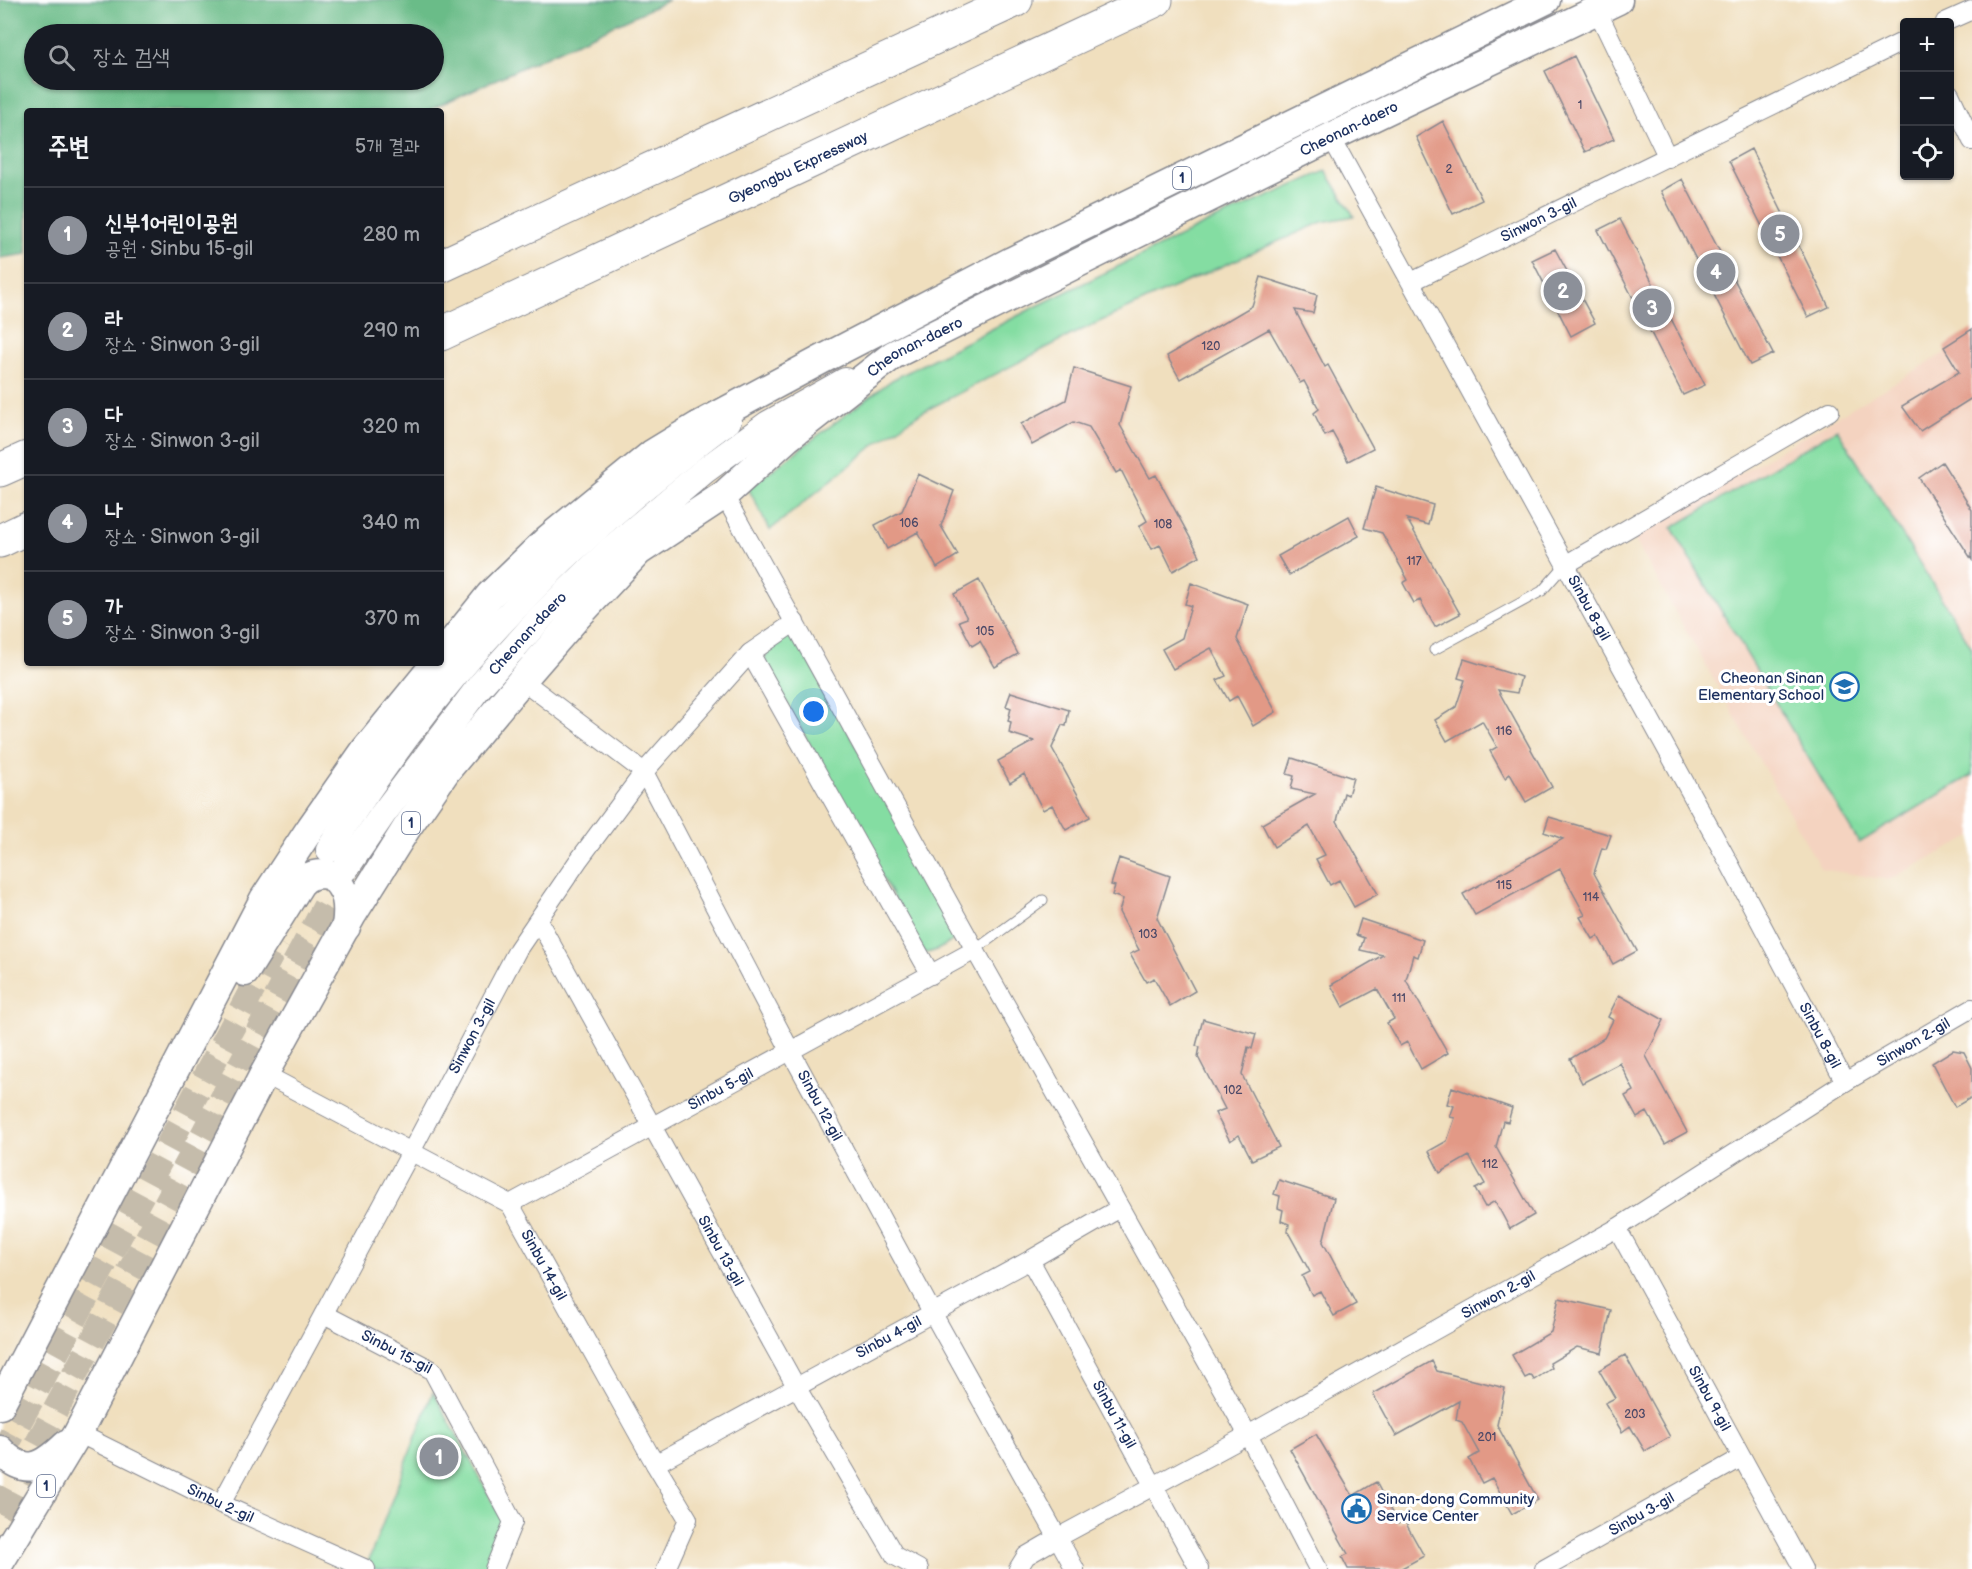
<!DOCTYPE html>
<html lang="ko">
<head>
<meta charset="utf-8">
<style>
	body { margin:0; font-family:"Balsamiq Sans","Poor Story",sans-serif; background:#20242c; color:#f1f3f6 }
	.controls { position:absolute; right:18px; top:18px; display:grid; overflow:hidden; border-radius:6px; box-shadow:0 2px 4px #0004 }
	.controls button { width:54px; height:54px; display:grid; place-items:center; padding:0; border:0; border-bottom:2px solid #363941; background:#171b24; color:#f1f3f6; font:30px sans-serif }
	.you { position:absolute; left:814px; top:712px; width:21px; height:21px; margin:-15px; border:4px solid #fff; border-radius:50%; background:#1a73e8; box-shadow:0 0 0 9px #1a73e833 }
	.badge { display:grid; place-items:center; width:39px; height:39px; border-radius:50%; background:#8c9099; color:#fff; font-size:20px; font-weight:700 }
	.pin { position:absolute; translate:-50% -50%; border:3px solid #fff; box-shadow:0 2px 6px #0006 }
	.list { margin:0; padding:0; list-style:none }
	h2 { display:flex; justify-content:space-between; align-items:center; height:78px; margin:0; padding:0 24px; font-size:26px }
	h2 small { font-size:20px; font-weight:400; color:#9ea1a6 }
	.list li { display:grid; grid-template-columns:39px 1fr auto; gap:18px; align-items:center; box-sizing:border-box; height:96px; padding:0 24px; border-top:2px solid #363941 }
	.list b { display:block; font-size:22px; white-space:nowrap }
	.list p { margin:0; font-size:20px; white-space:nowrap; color:#9ea1a6 }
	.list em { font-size:20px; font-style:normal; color:#9ea1a6 }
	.icon { flex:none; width:33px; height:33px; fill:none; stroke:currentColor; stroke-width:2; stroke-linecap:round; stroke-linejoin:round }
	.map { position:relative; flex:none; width:1972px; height:1569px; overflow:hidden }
	.search { position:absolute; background:#171b24; box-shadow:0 2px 4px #0004; left:24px; top:24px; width:420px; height:66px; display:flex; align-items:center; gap:15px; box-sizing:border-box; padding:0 21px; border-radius:33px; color:#9ea1a6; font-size:22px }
	.panel { position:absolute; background:#171b24; box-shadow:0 2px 4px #0004; left:24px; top:108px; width:420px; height:558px; border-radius:6px }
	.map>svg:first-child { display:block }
</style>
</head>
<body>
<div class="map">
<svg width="1972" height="1569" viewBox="0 0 1972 1569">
	<rect width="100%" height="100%" fill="#fff"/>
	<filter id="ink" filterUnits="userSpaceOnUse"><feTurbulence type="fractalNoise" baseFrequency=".0167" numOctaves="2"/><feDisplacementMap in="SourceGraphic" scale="12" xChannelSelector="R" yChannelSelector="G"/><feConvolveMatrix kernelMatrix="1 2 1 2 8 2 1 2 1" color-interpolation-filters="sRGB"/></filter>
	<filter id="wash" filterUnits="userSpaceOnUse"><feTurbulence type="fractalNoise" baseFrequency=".008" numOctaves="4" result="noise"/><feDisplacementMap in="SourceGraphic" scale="24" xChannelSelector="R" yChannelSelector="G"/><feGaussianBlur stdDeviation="1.35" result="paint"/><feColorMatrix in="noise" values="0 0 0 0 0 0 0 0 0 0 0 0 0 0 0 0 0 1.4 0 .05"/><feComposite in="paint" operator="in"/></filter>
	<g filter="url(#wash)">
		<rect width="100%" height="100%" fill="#f0dfbe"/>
		<path fill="#f4d3c0" d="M1972 337V836L1889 880 1821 869 1633 537Z"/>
		<path fill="#84dda2" stroke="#508680" stroke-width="1.5" d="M1326 171 1354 216 1322 222 1168 290 1073 334 917 415 877 443 770 530 748 488 892 380 1031 309 1205 224Z
			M1837 429 1972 648V775L1859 843 1672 528Z
			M786 634 795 635 960 932C954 942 935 953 924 953L764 662 767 652Z
			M433 1392 504 1522 486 1569H377L367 1565Z"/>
		<path fill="#6bbc88" stroke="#437673" stroke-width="1.5" fill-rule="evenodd" d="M0 0H669L427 111H27V254L0 258ZM34 34H434V80H34Z"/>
		<g id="blocks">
			<path fill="#e29986" d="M1574 56 1614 139 1585 152 1545 71Z
				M1443 121 1482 200 1453 214 1416 137Z
				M1751 149 1829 307 1808 317 1729 161Z
				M1682 179 1773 354 1750 365 1661 191Z
				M1620 219 1705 385 1683 395 1598 230Z
				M1555 249 1595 323 1571 336 1532 260Z
				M1261 277 1317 295 1313 313 1295 310 1325 367 1328 365 1373 448 1348 461 1332 432 1325 436 1314 413 1319 409 1304 381 1300 383 1269 329 1180 379 1167 356 1252 306Z
				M1972 329V398L1920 431 1902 406 1959 372 1944 347Z
				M1074 368 1131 386 1120 425 1150 478 1156 475 1200 556 1173 571 1160 545 1152 549 1139 526 1147 521 1121 470 1116 473 1089 427 1074 422 1032 445 1021 424 1066 400Z
				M1942 462 1972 510V560L1919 478Z
				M918 474 954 491 941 526 958 555 937 568 918 532 887 549 875 525 902 511Z
				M1376 487 1433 505 1428 525 1407 519 1460 614 1435 627 1420 600 1414 603 1403 583 1408 580 1382 533 1364 528Z
				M1349 516 1359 536 1289 575 1278 556Z
				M979 580 1018 654 995 667 980 641 972 646 959 621 967 618 954 594Z
				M1191 583 1248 604 1237 639 1276 712 1253 726 1237 696 1229 701 1217 680 1226 676 1211 648 1173 669 1162 649 1182 638 1191 606 1185 604Z
				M1464 659 1521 677 1517 693 1498 690 1552 787 1526 802 1510 774 1505 778 1490 751 1497 747 1482 721 1447 741 1435 720 1456 707 1465 680 1458 678Z
				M1011 692 1069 710 1066 726 1062 725 1052 748 1090 817 1066 830 1052 805 1043 810 1024 774 1010 783 998 761 1034 741 1009 733 1011 722 1008 721 1011 708 1006 706Z
				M1292 758 1353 778 1348 795 1344 793 1337 821 1378 894 1354 907 1339 880 1330 885 1316 859 1325 855 1309 826 1274 847 1262 824 1315 794 1291 789 1294 776 1287 774Z
				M1549 817 1611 835 1606 849 1602 848 1594 873 1637 951 1613 964 1598 936 1593 939 1580 917 1585 915 1560 869 1475 915 1463 894 1563 839 1544 832Z
				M1119 858 1170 876 1157 918 1195 991 1170 1006 1154 978 1146 982 1130 954 1139 950 1119 912 1123 899 1112 895 1115 886 1111 885Z
				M1361 919 1423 940 1418 957 1413 955 1406 980 1448 1053 1421 1069 1407 1042 1400 1046 1387 1023 1394 1019 1377 989 1343 1007 1331 985 1383 955 1360 950 1364 938 1356 935Z
				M1619 995 1664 1020 1646 1056 1687 1132 1665 1144 1647 1112 1637 1118 1625 1096 1634 1091 1620 1063 1582 1083 1570 1059 1604 1038 1613 1020 1608 1017Z
				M1203 1019 1256 1034 1252 1049 1248 1047 1242 1075 1279 1147 1252 1160 1239 1135 1230 1141 1215 1113 1225 1109 1198 1057 1200 1047 1196 1046Z
				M1953 1050 1964 1052 1972 1068V1097L1955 1107 1932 1063Z
				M1452 1087 1512 1108 1508 1122 1503 1121 1496 1147 1534 1215 1510 1229 1495 1201 1485 1207 1475 1189 1485 1184 1469 1156 1440 1173 1429 1151 1447 1141 1455 1118 1450 1117 1454 1106 1447 1104Z
				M1279 1180 1334 1198 1323 1242 1356 1304 1334 1316 1320 1291 1312 1295 1302 1276 1310 1272 1288 1232 1289 1224 1281 1221 1283 1210 1278 1208 1280 1196 1274 1194Z
				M1559 1298 1611 1310 1602 1353 1577 1347 1550 1363 1552 1368 1534 1380 1531 1375 1525 1378 1512 1355 1551 1332Z
				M1625 1355 1670 1437 1645 1451 1630 1426 1622 1432 1605 1403 1615 1398 1599 1370Z
				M1432 1361 1437 1371 1505 1388 1497 1425 1538 1500 1512 1514 1492 1478 1482 1483 1469 1459 1479 1453 1462 1422 1456 1420 1459 1401 1396 1436 1373 1394Z
				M1316 1434 1353 1496 1376 1482 1398 1524 1404 1520 1424 1556 1400 1569H1348L1342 1557 1348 1554 1290 1449Z"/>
		</g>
	</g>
	<g filter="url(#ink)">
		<use href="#blocks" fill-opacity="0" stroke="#86878e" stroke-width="1.5"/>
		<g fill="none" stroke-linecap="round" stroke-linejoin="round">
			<path stroke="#c5bcab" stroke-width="26" stroke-dasharray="26 13" stroke-linecap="butt" d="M0 1457 278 942
				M0 1514 346 868"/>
			<defs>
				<path id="service" d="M1434 650 1542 591 1565 565
					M975 950 1043 900"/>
				<g id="minor">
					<path d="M1597 10 1668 158"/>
					<path d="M1945 22 1972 10"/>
					<path d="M1950 94 1972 141"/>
					<path id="s1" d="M1331 137 1728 861 1845 1082"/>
					<path id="s2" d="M1411 282 1904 41"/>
					<path d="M724 495 975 950 1248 1435 1318 1569"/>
					<path d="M1565 565 1830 411"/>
					<path d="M750 653 931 975"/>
					<path id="s3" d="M522 680 644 772 791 1052 932 1312 1075 1569"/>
					<path id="s4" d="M538 920 797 1388 895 1556 919 1569"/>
					<path id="s5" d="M264 1074 510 1204 655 1464 688 1519 666 1569"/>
					<path id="s6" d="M510 1204 975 950"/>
					<path id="s7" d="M1617 1228 1803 1569"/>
					<path id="s8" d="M1030 1260 1199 1569"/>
					<path id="s9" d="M324 1314 432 1370 513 1522 494 1569"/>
					<path id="s10" d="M78 1433 221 1504 366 1569"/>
					<path id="s11" d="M655 1464 1030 1260 1120 1208"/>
					<path id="s12" d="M221 1504 411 1152 518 949 578 861 644 772 750 653 795 622"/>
					<path id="s13" d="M1018 1569 1026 1556 1057 1538 1248 1435 1617 1228 1845 1082 1972 1008"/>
					<path id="s14" d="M1544 1569 1741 1458"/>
				</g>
				<g id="secondary">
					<path d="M329 850C352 811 379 774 406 737 479 639 564 551 660 474 682 456 704 437 728 421"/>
					<path id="s15" d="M346 868 383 814 479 687 543 615 609 551 704 471 768 424 845 381"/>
				</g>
				<g id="primary">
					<path d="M441 656 490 595 549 538 652 454 698 426 821 360 1012 261 1546 0"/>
					<path d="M245 972 300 884C309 874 317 873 331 875 348 891 349 905 346 927"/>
					<path d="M0 1405 264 899 310 829 366 749 436 663"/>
					<path d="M0 1450C24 1477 42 1468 66 1445"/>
					<path id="s16" d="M0 1562 78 1433 264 1074 352 915 406 829 446 771 522 680 575 619 639 551 724 495 787 438 893 355 1331 137 1618 0"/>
				</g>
				<g id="motorway">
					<path d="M441 266 1016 0"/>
					<path id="s17" d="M441 334 1156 0"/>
					<path d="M0 470 27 458"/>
					<path d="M0 541 27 528"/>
				</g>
			</defs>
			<use href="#service" stroke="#86878e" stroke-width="11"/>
			<use href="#minor" stroke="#86878e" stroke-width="20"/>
			<use href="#secondary" stroke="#86878e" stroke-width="28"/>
			<use href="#primary" stroke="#86878e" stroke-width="31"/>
			<use href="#motorway" stroke="#86878e" stroke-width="35"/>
			<use href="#service" stroke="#fff" stroke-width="9"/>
			<use href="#minor" stroke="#fff" stroke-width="18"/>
			<use href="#secondary" stroke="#fff" stroke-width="26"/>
			<use href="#primary" stroke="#fff" stroke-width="28"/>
			<use href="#motorway" stroke="#fff" stroke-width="33"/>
		</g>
	</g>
	<defs>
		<symbol id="school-ring" viewBox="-11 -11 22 22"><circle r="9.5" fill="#fff" stroke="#1f6fb2" stroke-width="1.5"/><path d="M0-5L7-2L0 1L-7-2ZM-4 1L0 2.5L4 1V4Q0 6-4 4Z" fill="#1f6fb2"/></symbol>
		<symbol id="civic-ring" viewBox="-11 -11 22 22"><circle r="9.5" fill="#fff" stroke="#1f6fb2" stroke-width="1.5"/><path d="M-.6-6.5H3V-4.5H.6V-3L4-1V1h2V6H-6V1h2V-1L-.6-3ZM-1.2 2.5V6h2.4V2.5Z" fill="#1f6fb2"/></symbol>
	</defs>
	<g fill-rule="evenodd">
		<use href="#school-ring" x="1828" y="670" width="33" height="33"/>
		<use href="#civic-ring" x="1340" y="1492" width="33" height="33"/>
	</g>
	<g text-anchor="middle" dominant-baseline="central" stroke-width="6" stroke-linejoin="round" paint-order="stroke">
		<g font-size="12" fill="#4d4a68">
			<text x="1580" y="105">1</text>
			<text x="1449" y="169">2</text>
			<text x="1211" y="346">120</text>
			<text x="909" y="523">106</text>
			<text x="1163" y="524">108</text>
			<text x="1414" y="561">117</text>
			<text x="985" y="631">105</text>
			<text x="1504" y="731">116</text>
			<text x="1504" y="885">115</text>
			<text x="1591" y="897">114</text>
			<text x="1148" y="934">103</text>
			<text x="1399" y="998">111</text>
			<text x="1233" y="1090">102</text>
			<text x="1490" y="1164">112</text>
			<text x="1635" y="1414">203</text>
			<text x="1487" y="1437">201</text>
		</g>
		<g fill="#fff" stroke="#5f6d8e" stroke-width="1.5">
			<rect x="1173" y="167" width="18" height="22" rx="4.5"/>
			<rect x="402" y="812" width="18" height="22" rx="4.5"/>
			<rect x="37" y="1475" width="18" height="22" rx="4.5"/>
		</g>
		<g font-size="14" font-weight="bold" fill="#1b2f5e">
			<text x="1182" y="178">1</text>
			<text x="411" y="823">1</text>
			<text x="46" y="1486">1</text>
		</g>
		<g font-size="15" fill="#1b2f5e" stroke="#fff">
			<text stroke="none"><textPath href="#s16" startOffset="2032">Cheonan-daero</textPath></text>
			<text stroke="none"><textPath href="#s17" startOffset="394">Gyeongbu Expressway</textPath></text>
			<text stroke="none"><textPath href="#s2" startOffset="142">Sinwon 3-gil</textPath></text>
			<text stroke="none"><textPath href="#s16" startOffset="1546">Cheonan-daero</textPath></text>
			<text stroke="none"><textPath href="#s1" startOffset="537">Sinbu 8-gil</textPath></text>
			<text stroke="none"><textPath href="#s15" startOffset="297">Cheonan-daero</textPath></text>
			<text stroke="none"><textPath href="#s1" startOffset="1023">Sinbu 8-gil</textPath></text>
			<text stroke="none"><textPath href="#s12" startOffset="531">Sinwon 3-gil</textPath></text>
			<text stroke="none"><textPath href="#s13" startOffset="1041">Sinwon 2-gil</textPath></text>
			<text stroke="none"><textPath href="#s6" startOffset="240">Sinbu 5-gil</textPath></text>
			<text stroke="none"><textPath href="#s3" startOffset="530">Sinbu 12-gil</textPath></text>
			<text stroke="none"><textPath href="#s4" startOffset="378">Sinbu 13-gil</textPath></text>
			<text stroke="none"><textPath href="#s5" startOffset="348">Sinbu 14-gil</textPath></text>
			<text stroke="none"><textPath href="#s13" startOffset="555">Sinwon 2-gil</textPath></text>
			<text stroke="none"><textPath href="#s11" startOffset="266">Sinbu 4-gil</textPath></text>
			<text stroke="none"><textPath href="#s9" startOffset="82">Sinbu 15-gil</textPath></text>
			<text stroke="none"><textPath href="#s7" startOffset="194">Sinbu 9-gil</textPath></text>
			<text stroke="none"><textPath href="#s8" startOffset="176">Sinbu 11-gil</textPath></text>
			<text stroke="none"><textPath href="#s10" startOffset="159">Sinbu 2-gil</textPath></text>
			<text stroke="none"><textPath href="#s14" startOffset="112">Sinbu 3-gil</textPath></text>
		</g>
		<g font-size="15" fill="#1b2f5e" stroke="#fff" text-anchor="end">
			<text x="1824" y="678">Cheonan Sinan<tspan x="1824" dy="17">Elementary School</tspan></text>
			<text x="1377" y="1499" text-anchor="start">Sinan-dong Community<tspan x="1377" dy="17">Service Center</tspan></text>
		</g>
	</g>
</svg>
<div class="controls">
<button>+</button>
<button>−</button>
<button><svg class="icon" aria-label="locate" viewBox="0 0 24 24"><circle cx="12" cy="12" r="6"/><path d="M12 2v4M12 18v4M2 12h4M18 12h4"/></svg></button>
</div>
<div class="you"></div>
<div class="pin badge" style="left:439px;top:1457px">1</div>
<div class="pin badge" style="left:1563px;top:291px">2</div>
<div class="pin badge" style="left:1652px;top:308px">3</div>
<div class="pin badge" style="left:1716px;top:272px">4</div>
<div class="pin badge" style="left:1780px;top:234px">5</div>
<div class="search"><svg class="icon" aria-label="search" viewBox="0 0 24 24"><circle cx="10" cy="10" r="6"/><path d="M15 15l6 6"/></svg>장소 검색</div>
<section class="panel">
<h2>주변<small>5개 결과</small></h2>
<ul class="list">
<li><span class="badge">1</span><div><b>신부1어린이공원</b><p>공원 · Sinbu 15-gil</p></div><em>280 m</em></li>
<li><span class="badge">2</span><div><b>라</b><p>장소 · Sinwon 3-gil</p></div><em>290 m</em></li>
<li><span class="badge">3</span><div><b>다</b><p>장소 · Sinwon 3-gil</p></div><em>320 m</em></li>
<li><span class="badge">4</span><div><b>나</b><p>장소 · Sinwon 3-gil</p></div><em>340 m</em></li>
<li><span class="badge">5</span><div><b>가</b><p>장소 · Sinwon 3-gil</p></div><em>370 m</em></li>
</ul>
</section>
</div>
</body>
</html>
